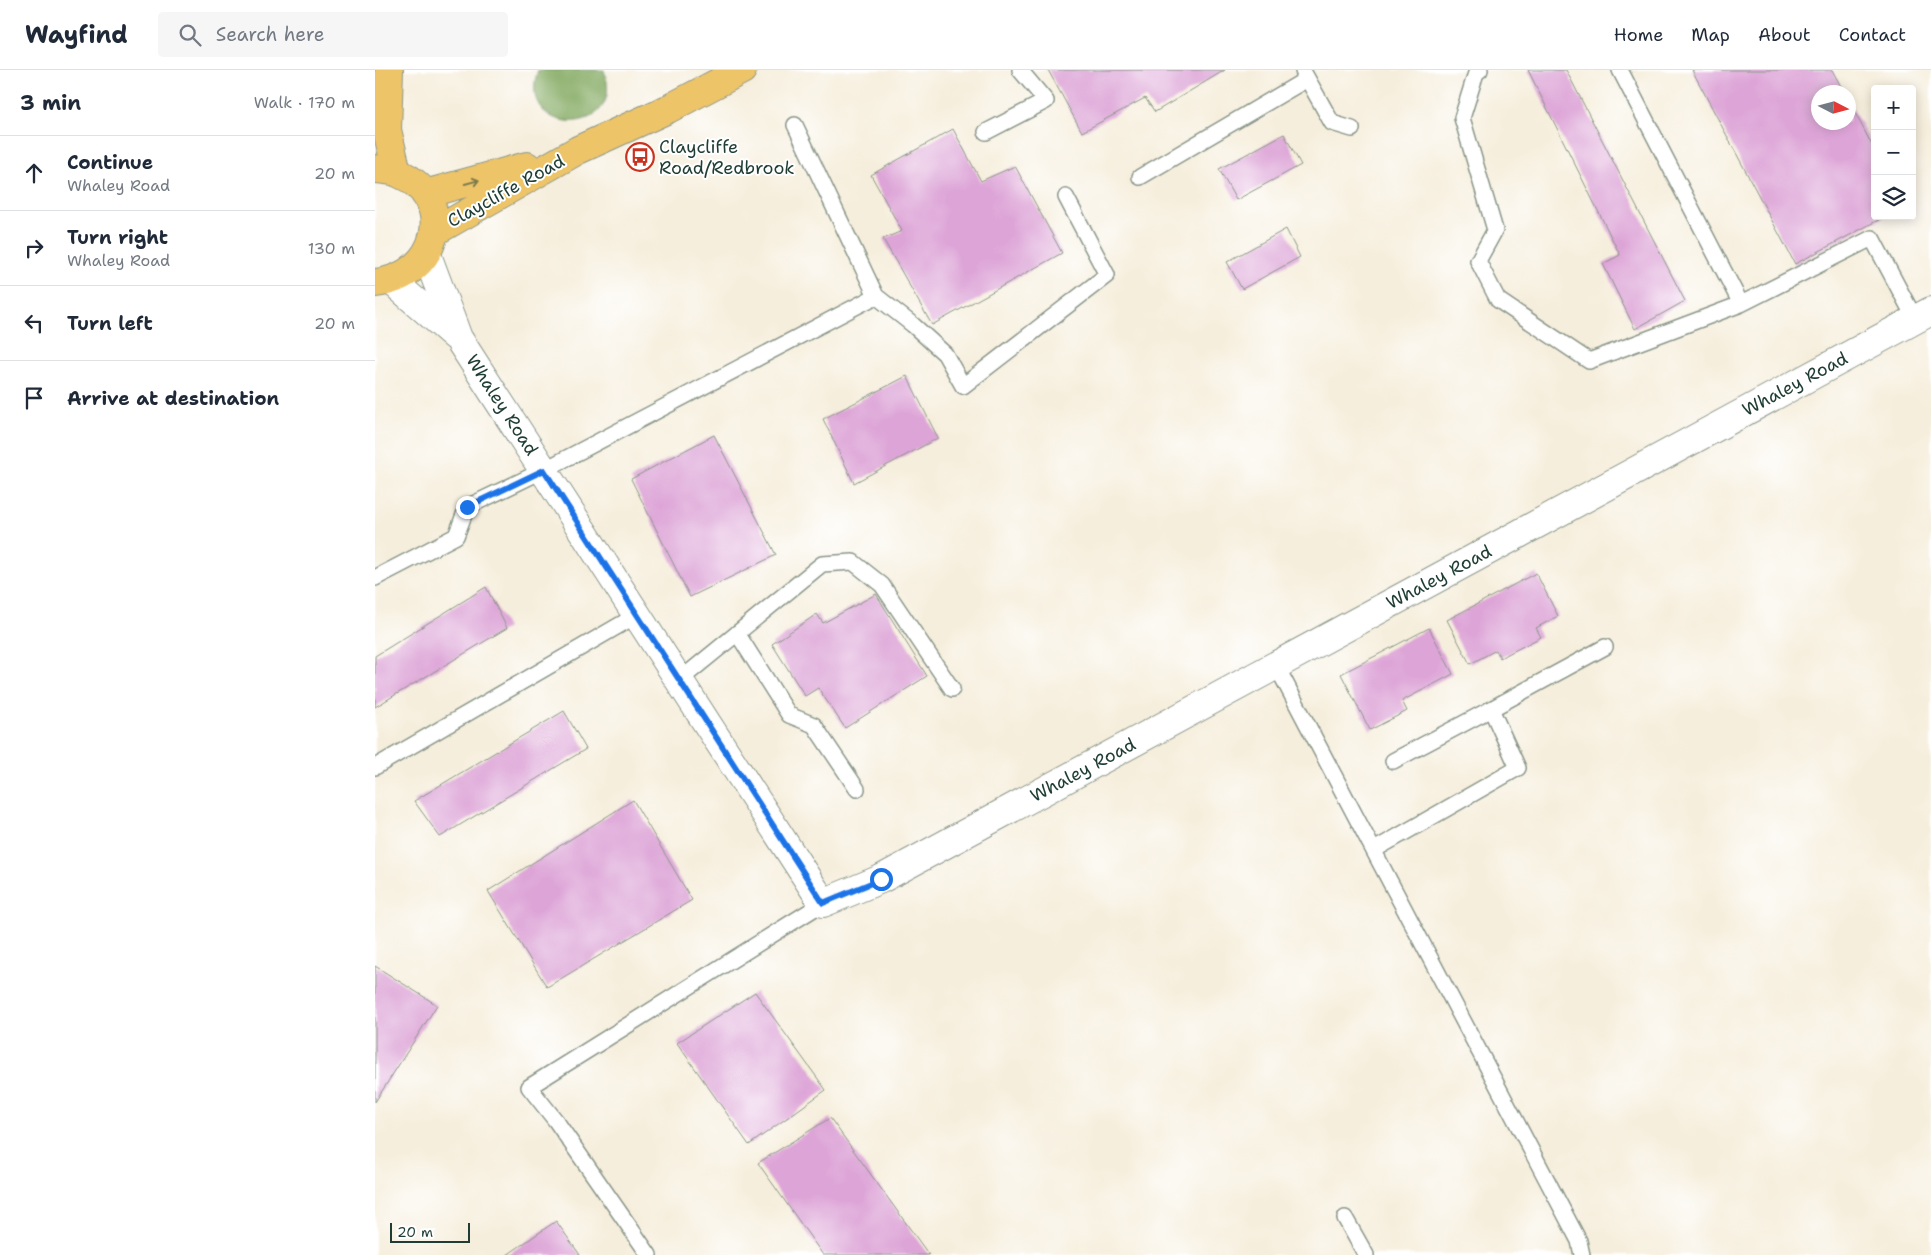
<!DOCTYPE html>
<html lang="en">
<head>
<meta charset="utf-8">
<style>
	body { margin:0; font-family:"Shantell Sans",sans-serif; background:#f6f6f7; color:#1f2937 }
	.controls { position:absolute; right:15px; top:15px; display:grid; overflow:hidden; border-radius:5px; box-shadow:0 2px 12px #0003 }
	.controls button { width:45px; height:45px; display:grid; place-items:center; padding:0; border:0; border-bottom:1px solid #e0e1e3; background:#fff; color:#1f2937; font:25px sans-serif }
	.compass { position:absolute; left:1436px; top:15px; width:45px; height:45px; border-radius:50%; background:#fff; box-shadow:0 2px 12px #0003; rotate:96deg }
	.scale { position:absolute; left:15px; bottom:12px; width:80px; box-sizing:border-box; padding-left:5px; border:2px solid #1f3d34; border-top:0; font-size:14px; line-height:18px; white-space:nowrap; color:#1f3d34; -webkit-text-stroke:4px #fff; paint-order:stroke }
	.stop { position:absolute; width:15px; height:15px; margin:-11px; border:4px solid #1a73e8; border-radius:50%; background:#fff }
	.stop.end { background:#1a73e8; border-color:#fff; box-shadow:0 1px 5px #0008 }
	.list { margin:0; padding:0; list-style:none }
	h2 { display:flex; justify-content:space-between; align-items:center; height:65px; margin:0; padding:0 20px; font-size:21px }
	h2 small { font-size:16px; font-weight:400; color:#747a83 }
	.list li { display:grid; grid-template-columns:32px 1fr auto; gap:15px; align-items:center; box-sizing:border-box; height:75px; padding:0 20px; border-top:1px solid #e0e1e3 }
	.list b { display:block; font-size:19px; white-space:nowrap }
	.list p { margin:0; font-size:16px; white-space:nowrap; color:#747a83 }
	.list em { font-size:16px; font-style:normal; color:#747a83 }
	.icon { flex:none; width:28px; height:28px; fill:none; stroke:currentColor; stroke-width:2; stroke-linecap:round; stroke-linejoin:round }
	.map { position:relative; flex:none; width:1556px; height:1185px; overflow:hidden }
	header { display:flex; align-items:center; gap:30px; box-sizing:border-box; height:70px; padding:0 25px; background:#fff; border-bottom:1px solid #e0e1e3 }
	header strong { font-size:24px }
	nav { display:flex; gap:28px; margin-inline-start:auto; font-size:18px }
	.search { width:350px; height:45px; background:#f6f6f7; display:flex; align-items:center; gap:12px; box-sizing:border-box; padding:0 18px; border-radius:5px; color:#747a83; font-size:19px }
	main { display:flex }
	aside { flex:1; background:#fff }
	.map>svg:first-child { display:block }
</style>
</head>
<body>
<header>
<strong>Wayfind</strong>
<div class="search"><svg class="icon" aria-label="search" viewBox="0 0 24 24"><circle cx="10" cy="10" r="6"/><path d="M15 15l6 6"/></svg>Search here</div>
<nav><a>Home</a><a>Map</a><a>About</a><a>Contact</a></nav>
</header>
<main>
<aside>
<h2>3 min<small>Walk · 170 m</small></h2>
<ul class="list">
<li><svg class="icon" aria-label="ahead" viewBox="0 0 24 24"><path d="M12 20V5M6 11l6-6 6 6"/></svg><div><b>Continue</b><p>Whaley Road</p></div><em>20 m</em></li>
<li><svg class="icon" aria-label="right" viewBox="0 0 24 24"><path d="M7 20v-9h11M14 6l5 5-5 5"/></svg><div><b>Turn right</b><p>Whaley Road</p></div><em>130 m</em></li>
<li><svg class="icon" aria-label="left" viewBox="0 0 24 24"><path d="M17 20v-9H6M10 6l-5 5 5 5"/></svg><div><b>Turn left</b></div><em>20 m</em></li>
<li><svg class="icon" aria-label="arrive" viewBox="0 0 24 24"><path d="M6 21V4h12l-3 4 3 4H6"/></svg><div><b>Arrive at destination</b></div></li>
</ul>
</aside>
<div class="map">
<svg width="1556" height="1185" viewBox="0 0 1556 1185">
	<rect width="100%" height="100%" fill="#fff"/>
	<filter id="ink" filterUnits="userSpaceOnUse"><feTurbulence type="fractalNoise" baseFrequency=".02" numOctaves="2"/><feDisplacementMap in="SourceGraphic" scale="10" xChannelSelector="R" yChannelSelector="G"/><feConvolveMatrix kernelMatrix="1 2 1 2 8 2 1 2 1" color-interpolation-filters="sRGB"/></filter>
	<filter id="wash" filterUnits="userSpaceOnUse"><feTurbulence type="fractalNoise" baseFrequency=".0096" numOctaves="4" result="noise"/><feDisplacementMap in="SourceGraphic" scale="20" xChannelSelector="R" yChannelSelector="G"/><feGaussianBlur stdDeviation="1.12" result="paint"/><feColorMatrix in="noise" values="0 0 0 0 0 0 0 0 0 0 0 0 0 0 0 0 0 1.4 0 .05"/><feComposite in="paint" operator="in"/></filter>
	<g filter="url(#wash)">
		<rect width="100%" height="100%" fill="#f6eedc"/>
		<path fill="#80a75d" stroke="#507248" d="M163 0H229C254 69 138 68 163 0Z"/>
		<g id="blocks">
			<path fill="#dda4d7" d="M673 0H850L780 42 770 28 707 62Z
				M1153 0H1191L1310 231 1260 259 1228 194 1245 185Z
				M1317 0H1457L1469 22H1444V52H1474V31L1500 81V146H1511L1420 194Z
				M578 59 606 111 640 96 687 183 557 255 508 169 527 161 496 105Z
				M909 64 926 95 861 130 844 99Z
				M911 159 925 187 867 219 852 192Z
				M532 306 563 368 479 413 448 349Z
				M339 365 401 485 315 527 256 409Z
				M1161 503 1183 546 1161 558 1166 567 1125 588 1121 580 1095 594 1072 550Z
				M111 517 132 558 0 637V586Z
				M501 524 552 606 470 658 443 618 430 626 397 574 442 544 448 553Z
				M1054 558 1078 604 1027 631 1032 641 995 660 966 604Z
				M189 641 211 679 65 767 39 731Z
				M258 730 317 830 172 917 113 821Z
				M0 896 62 935 0 1032Z
				M380 922 451 1020 374 1075 302 973Z
				M455 1048 554 1185H448L383 1093Z
				M181 1151 205 1185H132Z"/>
		</g>
	</g>
	<g filter="url(#ink)">
		<use href="#blocks" fill-opacity="0" stroke="#8a9688" stroke-width="1"/>
		<g fill="none" stroke-linecap="round" stroke-linejoin="round">
			<defs>
				<path id="lane" d="M1105 0 1101 3 1087 48 1120 160 1103 191 1123 230 1214 291 1366 234
					M1245 0 1366 234 1497 168 1540 249
					M928 1 957 53 977 59
					M611 62 671 31 645 0
					M765 107 932 9
					M501 226 538 255 570 284 588 316 732 205 691 127
					M0 508 81 466 92 437 169 400 501 226 420 55
					M362 563 414 645 439 655 482 719
					M901 595 1204 1171 1207 1185
					M305 610 447 494 478 492 507 515 577 619
					M1116 639 1230 577
					M0 697 262 545
					M999 780 1143 698 1116 639 1018 691
					M970 1148 991 1185
					M274 1185 181 1051 154 1017 448 833"/>
				<path id="street" d="M52 185 83 268 448 833 506 809 1556 241
					M17 211 80 266"/>
				<path id="primary" d="M14 0 12 60 22 102"/>
				<path id="highway" d="M0 99C7 100 17 100 23 103 83 128 65 207 0 213
					M50 124 152 96
					M59 162 203 80 293 39 367 0"/>
			</defs>
			<use href="#lane" stroke="#8a9688" stroke-width="18"/>
			<use href="#street" stroke="#8a9688" stroke-width="30"/>
			<use href="#primary" stroke="#8a9688" stroke-width="30"/>
			<use href="#highway" stroke="#8a9688" stroke-width="30"/>
			<use href="#lane" stroke="#fff" stroke-width="15"/>
			<use href="#street" stroke="#fff" stroke-width="28"/>
			<use href="#primary" stroke="#eec469" stroke-width="28"/>
			<use href="#highway" stroke="#eec469" stroke-width="28"/>
		</g>
		<defs><path id="oneway-shaft" d="M-6 0H5M1.5-3L5.5 0L1.5 3" fill="none" stroke-width="1.6" stroke-linecap="round" stroke-linejoin="round" transform="scale(1.25)"/></defs>
		<use stroke="#7c7a4c" href="#oneway-shaft" transform="translate(97 112) rotate(-15)"/>
	</g>
	<g fill="none" stroke-linecap="round" stroke-linejoin="round" filter="url(#ink)">
		<path stroke="#1a73e8" stroke-width="6" d="M92 437 169 400 448 833 506 809"/>
	</g>
	<defs>
		<symbol id="bus-ring" viewBox="-11 -11 22 22"><circle r="9.5" fill="#fff" stroke="#c8321e" stroke-width="1.5"/><path d="M-5-6H5V4H4V6H2V4H-2V6H-4V4H-5ZM-3.5-4V0h7V-4ZM-3.5 1.2v1.5H-2V1.2ZM2 1.2v1.5H3.5V1.2Z" fill="#c8321e"/></symbol>
	</defs>
	<g fill-rule="evenodd">
		<use href="#bus-ring" x="249" y="71" width="32" height="32"/>
	</g>
	<g text-anchor="middle" dominant-baseline="central" stroke-width="4" stroke-linejoin="round" paint-order="stroke">
		<g font-size="18" fill="#1f3d34" stroke="#fff" text-anchor="start">
			<text x="284" y="77">Claycliffe<tspan x="284" dy="21">Road/Redbrook</tspan></text>
		</g>
		<g font-size="18" fill="#1f3d34" stroke="#fff">
			<text transform="translate(131 121) rotate(-29)">Claycliffe Road</text>
			<text transform="translate(1420 314) rotate(-28)">Whaley Road</text>
			<text transform="translate(127 335) rotate(57)">Whaley Road</text>
			<text transform="translate(1064 507) rotate(-28)">Whaley Road</text>
			<text transform="translate(708 700) rotate(-28)">Whaley Road</text>
		</g>
	</g>
</svg>
<div class="controls">
<button>+</button>
<button>−</button>
<button><svg class="icon" aria-label="layers" viewBox="0 0 24 24"><path d="M12 4l9 5-9 5-9-5zM3 14l9 5 9-5"/></svg></button>
</div>
<svg class="compass" viewBox="-18 -18 36 36"><path d="M0-13l5 13h-10z" fill="#e53935"/><path d="M0 13l5-13h-10z" fill="#747a83"/></svg>
<div class="scale">20 m</div>
<div class="stop" style="left:506px;top:809px"></div>
<div class="stop end" style="left:92px;top:437px"></div>
</div>
</main>
</body>
</html>
